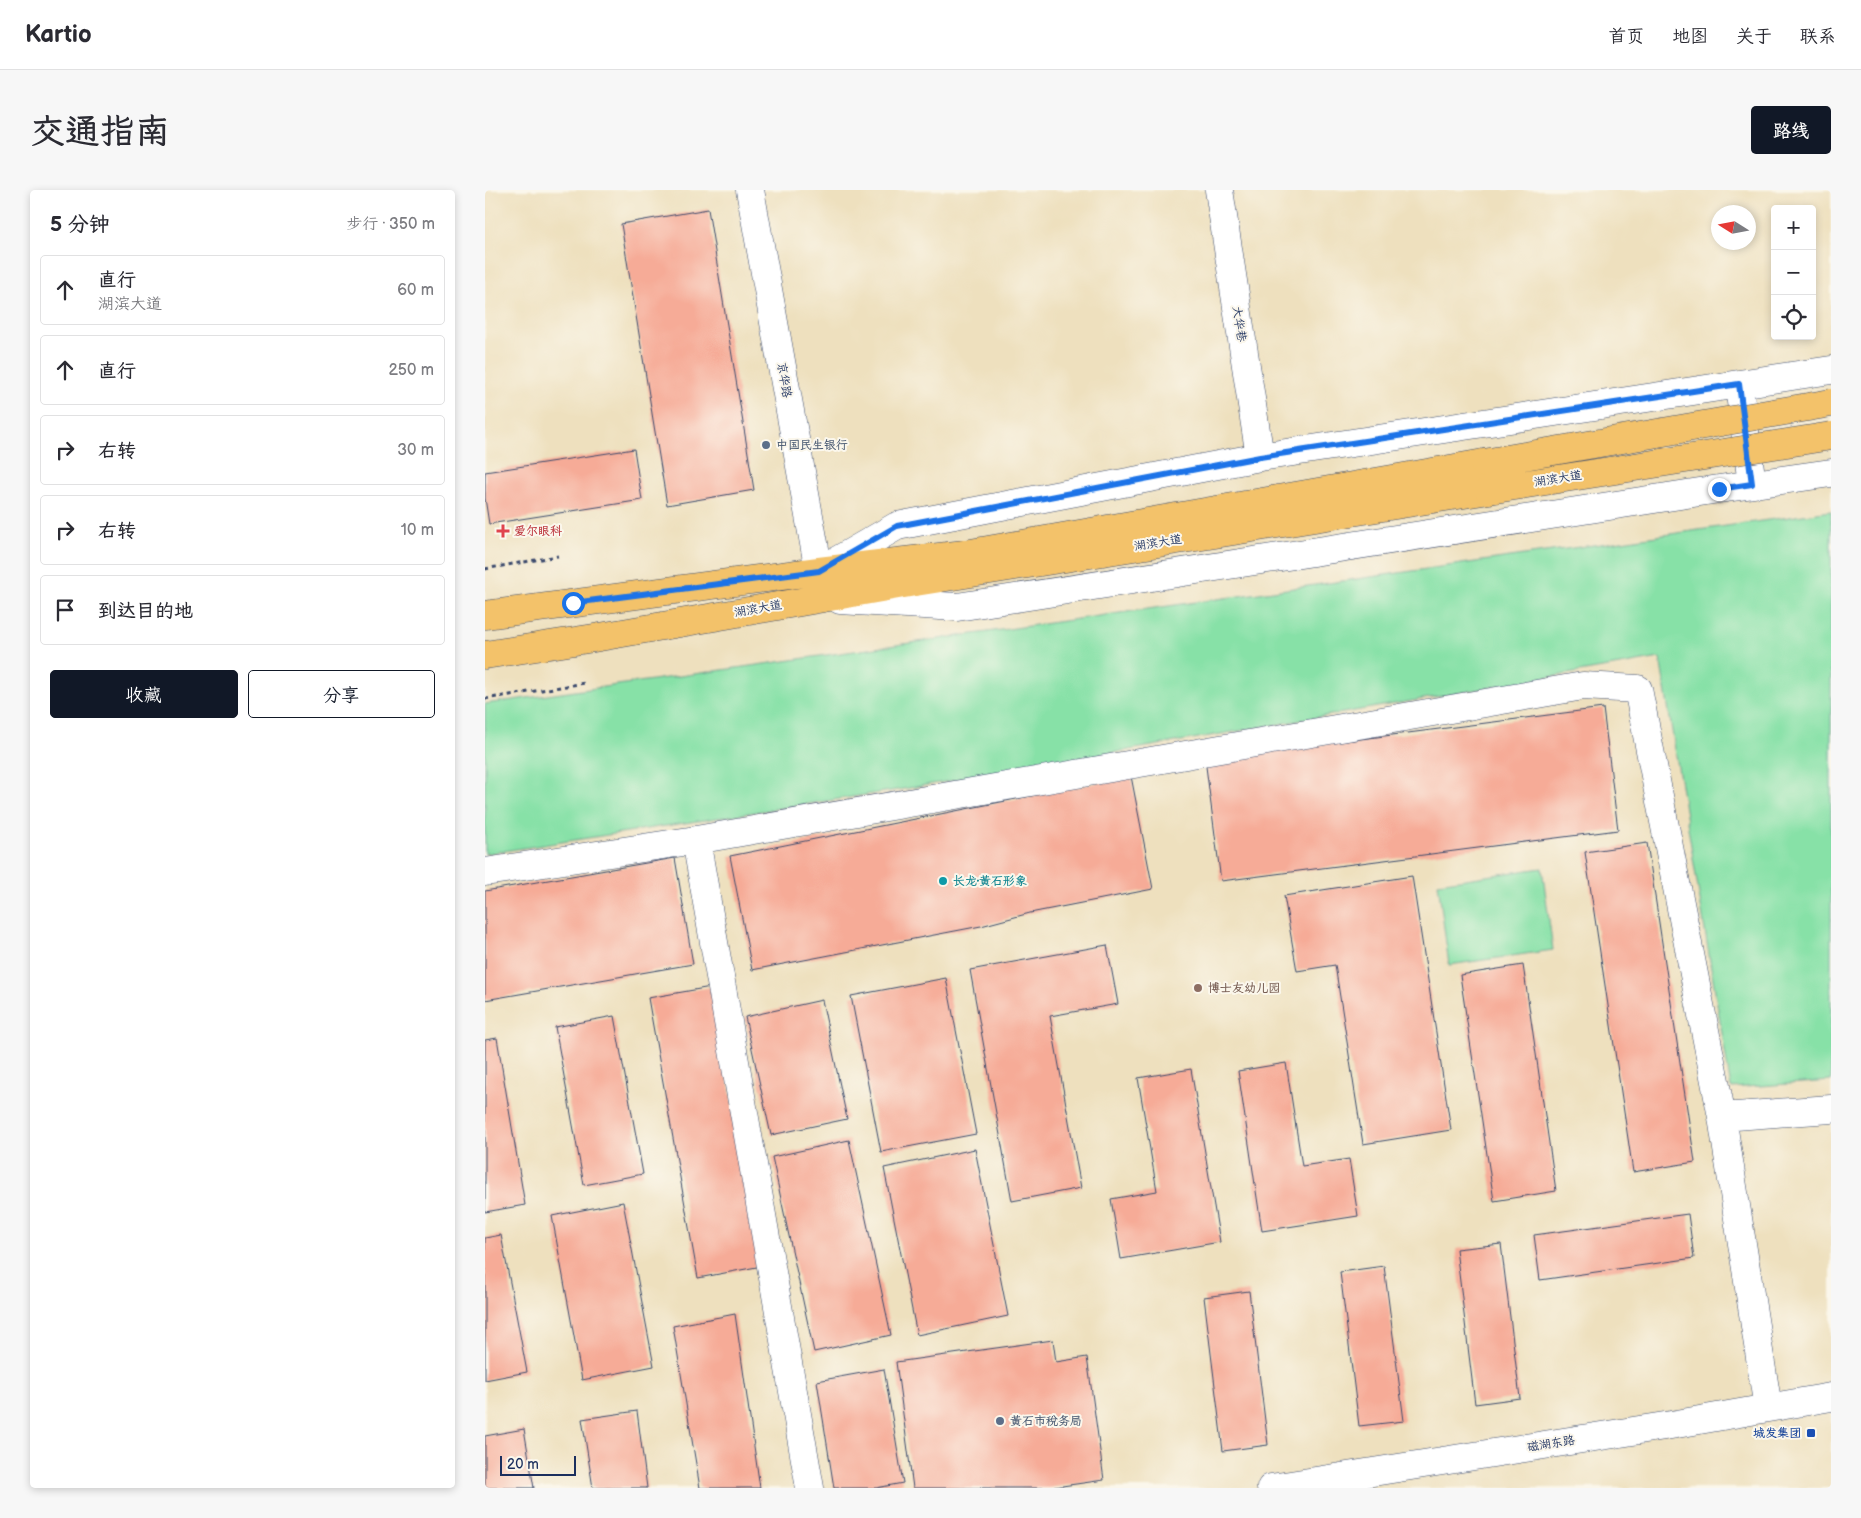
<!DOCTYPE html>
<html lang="zh">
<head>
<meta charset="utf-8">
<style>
	body { margin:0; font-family:"Balsamiq Sans","LXGW WenKai TC",sans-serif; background:#f7f7f7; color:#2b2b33 }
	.controls { position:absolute; right:15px; top:15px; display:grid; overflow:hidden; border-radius:5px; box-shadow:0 2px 8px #0003 }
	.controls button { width:45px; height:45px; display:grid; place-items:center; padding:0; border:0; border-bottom:1px solid #e1e1e2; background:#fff; color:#2b2b33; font:25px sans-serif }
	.compass { position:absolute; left:1226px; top:15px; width:45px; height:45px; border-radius:50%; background:#fff; box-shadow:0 2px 8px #0003; rotate:281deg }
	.scale { position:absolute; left:15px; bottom:12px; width:76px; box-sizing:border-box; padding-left:5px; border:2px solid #1b2f5e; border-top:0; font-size:14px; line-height:18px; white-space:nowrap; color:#1b2f5e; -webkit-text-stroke:4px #fbf7ec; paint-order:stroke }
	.stop { position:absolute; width:15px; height:15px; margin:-11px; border:4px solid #1a73e8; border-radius:50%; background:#fff }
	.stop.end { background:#1a73e8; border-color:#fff; box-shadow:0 1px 5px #0008 }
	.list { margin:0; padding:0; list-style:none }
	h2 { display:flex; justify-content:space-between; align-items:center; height:65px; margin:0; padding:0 20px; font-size:21px }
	h2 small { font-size:16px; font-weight:400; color:#7c7c81 }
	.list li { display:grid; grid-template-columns:32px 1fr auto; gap:15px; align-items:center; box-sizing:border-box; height:70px; margin:0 10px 10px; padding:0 10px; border:1px solid #e1e1e2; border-radius:5px }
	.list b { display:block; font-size:19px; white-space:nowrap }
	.list p { margin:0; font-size:16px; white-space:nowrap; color:#7c7c81 }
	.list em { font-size:16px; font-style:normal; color:#7c7c81 }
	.actions { display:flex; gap:10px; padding:15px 20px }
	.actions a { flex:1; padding:11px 0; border:1px solid #111827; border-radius:5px; text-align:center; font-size:18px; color:#111827 }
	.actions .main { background:#111827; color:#fff }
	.icon { flex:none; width:28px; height:28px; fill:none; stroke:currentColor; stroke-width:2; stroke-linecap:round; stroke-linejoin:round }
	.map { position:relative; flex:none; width:1346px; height:1298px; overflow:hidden; border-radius:5px }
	header { display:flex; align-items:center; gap:30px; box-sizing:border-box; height:70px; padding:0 25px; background:#fff; border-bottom:1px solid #e1e1e2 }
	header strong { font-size:24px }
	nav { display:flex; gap:28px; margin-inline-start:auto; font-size:18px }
	.intro { display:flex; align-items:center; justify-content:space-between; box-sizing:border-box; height:120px; padding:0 30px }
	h1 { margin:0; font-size:35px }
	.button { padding:12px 22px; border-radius:5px; background:#111827; color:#fff; font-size:18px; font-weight:700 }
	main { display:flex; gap:30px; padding:0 30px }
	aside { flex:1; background:#fff; border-radius:5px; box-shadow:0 2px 8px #0003 }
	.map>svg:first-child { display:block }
</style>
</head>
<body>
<header>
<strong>Kartio</strong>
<nav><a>首页</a><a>地图</a><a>关于</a><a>联系</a></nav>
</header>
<div class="intro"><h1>交通指南</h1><a class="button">路线</a></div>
<main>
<aside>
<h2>5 分钟<small>步行 · 350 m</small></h2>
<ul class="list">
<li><svg class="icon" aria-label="ahead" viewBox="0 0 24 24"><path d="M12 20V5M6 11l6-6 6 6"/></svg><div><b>直行</b><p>湖滨大道</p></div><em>60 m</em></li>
<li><svg class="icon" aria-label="ahead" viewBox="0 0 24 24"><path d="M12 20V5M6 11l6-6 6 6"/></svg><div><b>直行</b></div><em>250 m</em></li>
<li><svg class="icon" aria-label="right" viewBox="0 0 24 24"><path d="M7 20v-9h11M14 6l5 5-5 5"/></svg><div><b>右转</b></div><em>30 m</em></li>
<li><svg class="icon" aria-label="right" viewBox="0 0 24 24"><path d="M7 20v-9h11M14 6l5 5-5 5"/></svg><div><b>右转</b></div><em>10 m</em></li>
<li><svg class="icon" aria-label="arrive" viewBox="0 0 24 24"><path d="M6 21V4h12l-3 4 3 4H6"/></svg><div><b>到达目的地</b></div></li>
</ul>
<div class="actions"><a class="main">收藏</a><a>分享</a></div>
</aside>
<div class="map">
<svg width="1346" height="1298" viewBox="0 0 1346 1298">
	<rect width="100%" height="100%" fill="#fbf7ec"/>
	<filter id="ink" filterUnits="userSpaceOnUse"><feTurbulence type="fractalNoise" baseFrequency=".02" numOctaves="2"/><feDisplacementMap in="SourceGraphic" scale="10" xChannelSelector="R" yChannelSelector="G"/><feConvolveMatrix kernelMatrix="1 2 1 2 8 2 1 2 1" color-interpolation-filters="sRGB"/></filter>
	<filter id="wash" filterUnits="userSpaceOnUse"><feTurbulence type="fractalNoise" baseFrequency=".0096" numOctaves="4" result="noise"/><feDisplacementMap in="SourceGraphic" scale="20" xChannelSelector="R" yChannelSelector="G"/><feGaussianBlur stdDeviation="1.12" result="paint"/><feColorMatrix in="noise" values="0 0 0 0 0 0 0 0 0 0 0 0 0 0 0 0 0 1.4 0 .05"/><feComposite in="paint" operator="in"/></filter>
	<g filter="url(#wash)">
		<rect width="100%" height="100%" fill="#eee0be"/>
		<path fill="#87e1a7" stroke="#518882" d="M1346 321V891L1246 898 1175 468 419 599 0 664V514Z
			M1057 678 1068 760 964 775 953 693Z"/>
		<g id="blocks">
			<path fill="#f6ab97" d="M223 19 269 300 182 315 136 34Z
				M149 259 157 310 4 334 0 308V282Z
				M1118 518 1133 640 736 691 720 569Z
				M646 586 668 699 545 723 496 736 267 780 245 666Z
				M1162 653 1210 972 1148 982 1100 662Z
				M190 668 208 774 0 810V701Z
				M927 686 966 940 878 954 850 775 812 781 799 706Z
				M622 755 633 814 565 826 596 998 527 1011 485 780Z
				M1038 775 1071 1001 1009 1011 975 785Z
				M461 788 491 944 396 962 366 806Z
				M226 797 277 1076 213 1088 163 808Z
				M337 810 362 929 286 945 260 827Z
				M129 826 158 984 99 995 70 837Z
				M12 848 40 1015 0 1022V850Z
				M801 873 817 976 864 969 873 1026 777 1041 753 881Z
				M706 879 735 1052 636 1069 626 1009 672 1001 653 888Z
				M364 950 406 1145 329 1162 287 967Z
				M490 959 523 1126 432 1145 399 978Z
				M138 1012 169 1176 97 1190 67 1026Z
				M1203 1024 1209 1068 1055 1090 1049 1045Z
				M16 1045 42 1182 0 1190V1048Z
				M1016 1054 1035 1208 990 1214 971 1059Z
				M899 1076 919 1231 874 1236 855 1082Z
				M764 1101 783 1255 738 1261 719 1107Z
				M250 1124 275 1298H215L188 1136Z
				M568 1150 571 1172 602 1167 619 1290 563 1298H428L411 1172Z
				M399 1179 418 1293 391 1298H349L332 1191Z
				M152 1221 162 1298H108L97 1229Z
				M39 1239 49 1298H0V1246Z"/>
		</g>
	</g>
	<g filter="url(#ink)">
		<use href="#blocks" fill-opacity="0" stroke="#3b4a6c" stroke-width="1"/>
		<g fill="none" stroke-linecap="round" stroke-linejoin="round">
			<defs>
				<path id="minor" d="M265 0 334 381 412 336 775 267 1346 180
					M734 0 775 267
					M1255 204 1267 294
					M355 410 472 417 1234 299 1346 283
					M211 650 325 1298
					M0 682 211 650 1098 496 1153 499 1237 927 1346 919
					M1237 927 1283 1218
					M786 1298 1186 1235 1346 1207"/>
				<path id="major" d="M0 425 334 381 480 364 999 273
					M0 465 109 448 430 392 1004 300"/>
			</defs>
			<use href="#minor" stroke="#3b4a6c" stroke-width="29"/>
			<use href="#major" stroke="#3b4a6c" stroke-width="29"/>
			<path stroke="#3b4a6c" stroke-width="3" stroke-dasharray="4 4" stroke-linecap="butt" d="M0 379 73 366
				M0 509 100 493"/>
			<use href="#minor" stroke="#fff" stroke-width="28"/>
			<use href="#major" stroke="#f3c26a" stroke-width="28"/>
			<defs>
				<path id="major-bridge" d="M999 273 1346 213
					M1004 300 1346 246"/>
			</defs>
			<use href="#major-bridge" stroke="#3b4a6c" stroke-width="29" stroke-linecap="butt"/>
			<use href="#major-bridge" stroke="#f3c26a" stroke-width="28"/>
		</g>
	</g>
	<g fill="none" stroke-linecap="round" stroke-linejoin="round" filter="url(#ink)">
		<path stroke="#1a73e8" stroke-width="6" d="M88 413 334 381 412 336 775 267 1254 194 1267 294 1234 299"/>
	</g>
	<g fill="#5c6f8a" stroke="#fbf7ec" stroke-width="2">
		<circle cx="281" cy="255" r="5"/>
		<circle cx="515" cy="1231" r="5"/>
	</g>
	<path fill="#e0444e" stroke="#fbf7ec" stroke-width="2" d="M15.5 333.5h5v5h5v5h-5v5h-5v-5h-5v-5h5z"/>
	<circle fill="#0f9aa8" stroke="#fbf7ec" stroke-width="2" cx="458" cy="691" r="5"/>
	<circle fill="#8d6e63" stroke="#fbf7ec" stroke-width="2" cx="713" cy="798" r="5"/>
	<rect fill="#1a4fb4" stroke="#fbf7ec" stroke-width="2" x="1321" y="1238" width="10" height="10" rx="2.5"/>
	<g text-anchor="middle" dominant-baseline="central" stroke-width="4" stroke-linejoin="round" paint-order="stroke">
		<g font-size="12" fill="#1b2f5e" stroke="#fbf7ec">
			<text transform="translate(754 134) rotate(81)">大华巷</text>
			<text transform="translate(299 190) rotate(80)">京华路</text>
			<text transform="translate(1073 289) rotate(-9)">湖滨大道</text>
			<text transform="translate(673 353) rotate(-9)">湖滨大道</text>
			<text transform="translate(273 419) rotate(-10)">湖滨大道</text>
			<text transform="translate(1066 1254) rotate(-9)">磁湖东路</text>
		</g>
		<g font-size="12" font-weight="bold" fill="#4e5e75" stroke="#fbf7ec" text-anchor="start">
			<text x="291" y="255">中国民生银行</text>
			<text x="525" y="1231">黄石市税务局</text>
		</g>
		<g font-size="12" font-weight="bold" fill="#be3a42" stroke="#fbf7ec" text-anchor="start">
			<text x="29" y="341">爱尔眼科</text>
		</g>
		<g font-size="12" font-weight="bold" fill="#0d838f" stroke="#fbf7ec" text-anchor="start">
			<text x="468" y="691">长龙·黄石形象</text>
		</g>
		<g font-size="12" font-weight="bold" fill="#785e54" stroke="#fbf7ec" text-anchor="start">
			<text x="723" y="798">博士友幼儿园</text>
		</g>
		<g font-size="12" font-weight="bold" fill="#164399" stroke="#fbf7ec" text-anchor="end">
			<text x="1316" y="1243">城发集团</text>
		</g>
	</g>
</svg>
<div class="controls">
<button>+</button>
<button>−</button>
<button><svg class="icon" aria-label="locate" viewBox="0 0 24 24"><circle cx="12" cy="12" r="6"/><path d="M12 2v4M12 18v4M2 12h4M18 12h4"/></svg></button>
</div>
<svg class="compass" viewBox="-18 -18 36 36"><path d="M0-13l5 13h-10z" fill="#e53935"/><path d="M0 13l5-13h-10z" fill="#7c7c81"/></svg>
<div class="scale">20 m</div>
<div class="stop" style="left:88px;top:413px"></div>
<div class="stop end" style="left:1234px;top:299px"></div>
</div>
</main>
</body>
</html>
